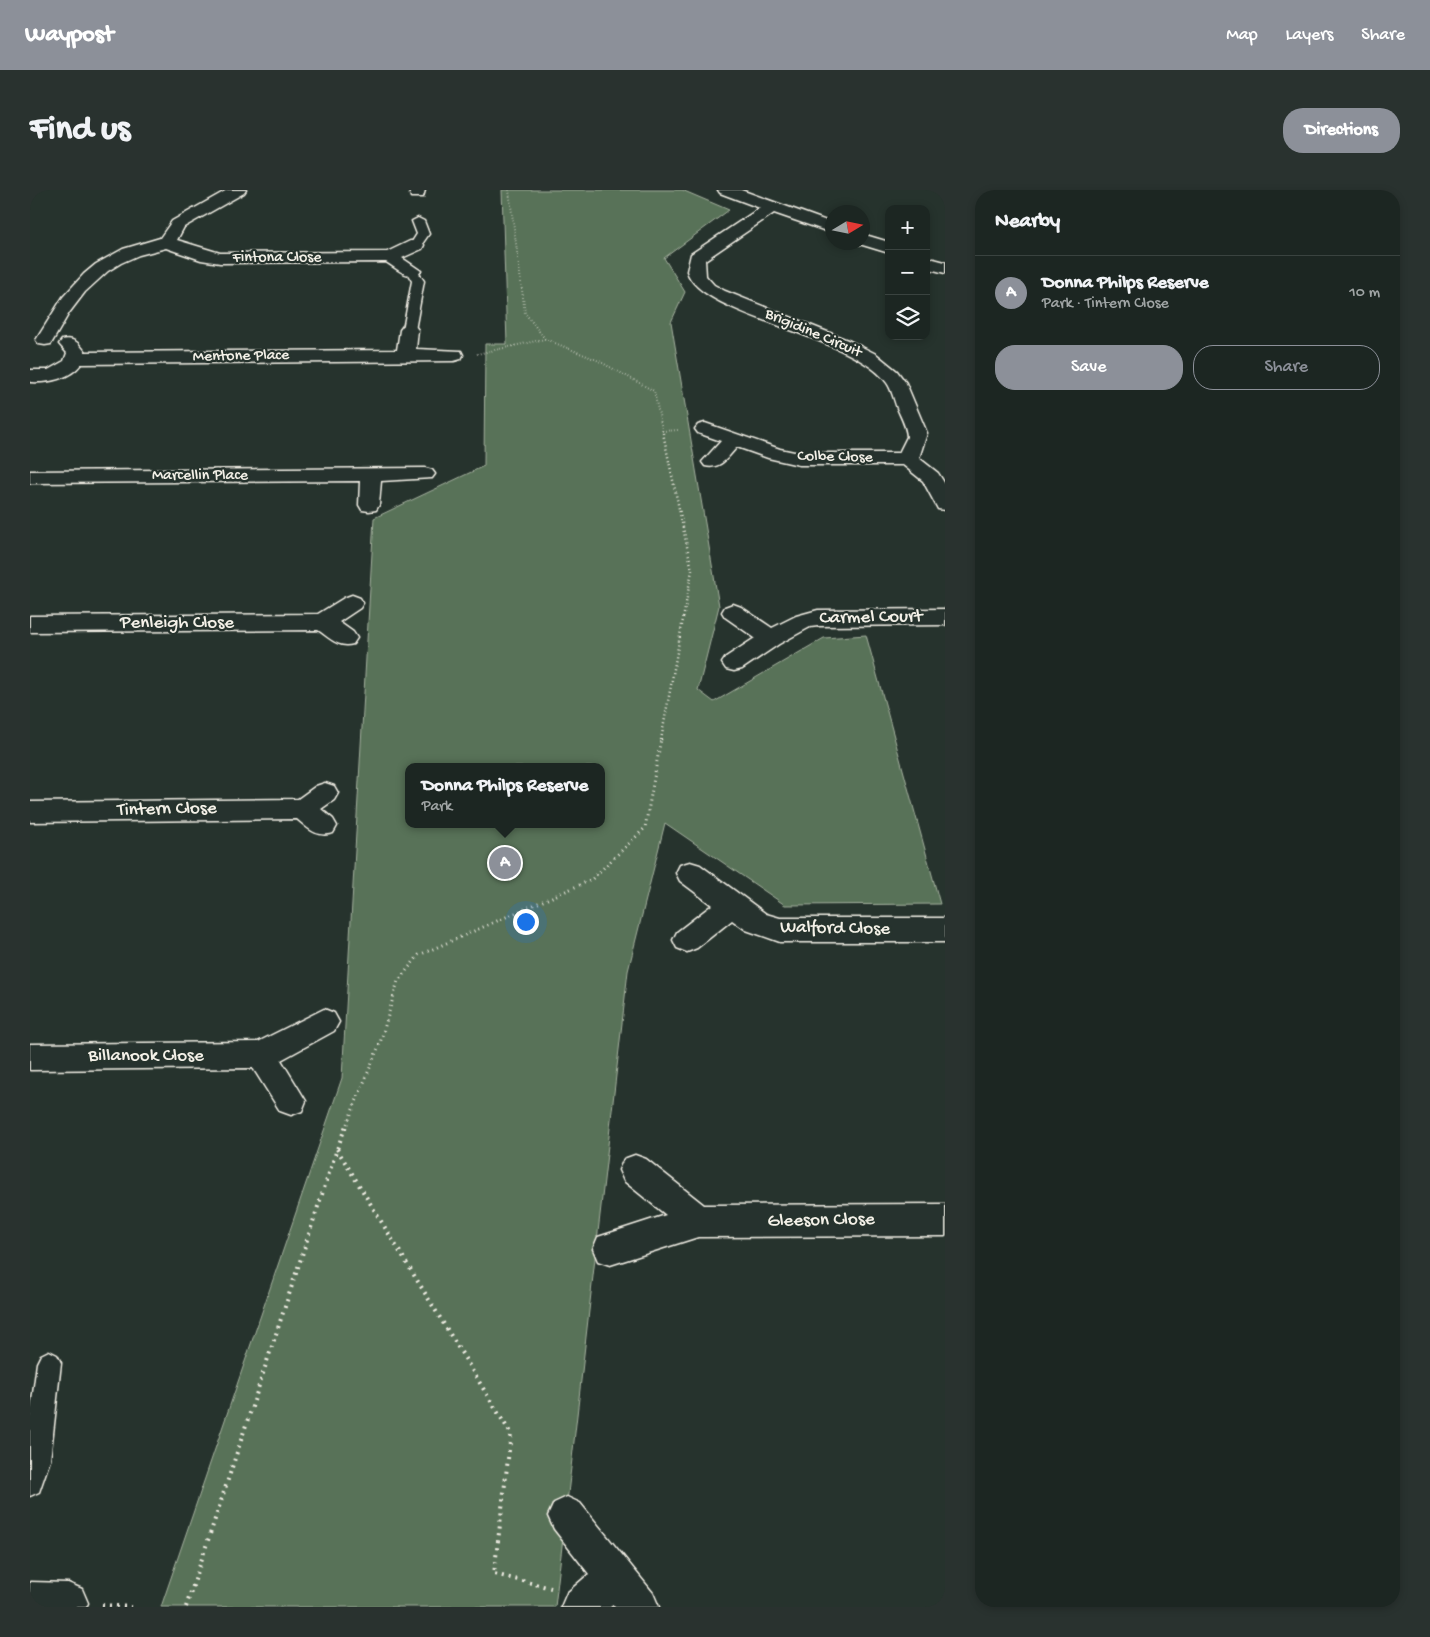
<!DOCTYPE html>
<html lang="en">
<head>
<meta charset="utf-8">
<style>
	body { margin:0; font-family:"Gochi Hand",sans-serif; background:#29322f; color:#f1f3f6 }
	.controls { position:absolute; right:15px; top:15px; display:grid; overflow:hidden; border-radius:10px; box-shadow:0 2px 8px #0003 }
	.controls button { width:45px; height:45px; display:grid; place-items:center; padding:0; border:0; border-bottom:1px solid #3a4340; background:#1c2622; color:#f1f3f6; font:25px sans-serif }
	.compass { position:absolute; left:795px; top:15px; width:45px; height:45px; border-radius:50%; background:#1c2622; box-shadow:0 2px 8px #0003; rotate:80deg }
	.you { position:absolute; left:495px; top:731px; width:18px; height:18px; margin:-12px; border:4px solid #fff; border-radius:50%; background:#1a73e8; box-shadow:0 0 0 8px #1a73e833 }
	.badge { display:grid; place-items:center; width:32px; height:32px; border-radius:50%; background:#8c9099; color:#fff; font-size:16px; font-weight:700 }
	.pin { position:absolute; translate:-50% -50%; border:2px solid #fff; box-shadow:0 1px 5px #0006 }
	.popup { position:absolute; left:375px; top:573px; width:200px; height:65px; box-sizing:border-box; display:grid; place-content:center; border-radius:10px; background:#1c2622; filter:drop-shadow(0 1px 4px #0005); font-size:16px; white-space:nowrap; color:#a0a5a5 }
	.popup b { font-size:19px; color:#f1f3f6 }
	.popup::after { content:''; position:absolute; left:50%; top:100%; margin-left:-10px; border:10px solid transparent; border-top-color:#1c2622 }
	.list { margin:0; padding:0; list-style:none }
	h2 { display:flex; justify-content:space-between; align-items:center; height:65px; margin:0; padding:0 20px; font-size:21px }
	h2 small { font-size:16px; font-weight:400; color:#a0a5a5 }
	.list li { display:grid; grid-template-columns:32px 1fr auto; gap:15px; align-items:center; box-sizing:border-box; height:75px; padding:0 20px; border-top:1px solid #3a4340 }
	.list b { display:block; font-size:19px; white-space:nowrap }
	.list p { margin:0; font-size:16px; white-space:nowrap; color:#a0a5a5 }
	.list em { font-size:16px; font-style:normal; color:#a0a5a5 }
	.actions { display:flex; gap:10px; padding:15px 20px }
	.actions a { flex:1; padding:11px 0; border:1px solid #8c9099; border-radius:20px; text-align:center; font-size:18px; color:#8c9099 }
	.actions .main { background:#8c9099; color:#fff }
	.icon { flex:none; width:28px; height:28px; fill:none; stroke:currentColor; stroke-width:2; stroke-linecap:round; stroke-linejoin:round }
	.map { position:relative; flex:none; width:915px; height:1417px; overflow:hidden; border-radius:20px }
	header { display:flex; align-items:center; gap:30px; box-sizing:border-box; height:70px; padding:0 25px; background:#8c9099; color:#fff }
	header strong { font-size:24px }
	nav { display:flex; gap:28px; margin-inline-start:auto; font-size:18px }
	.intro { display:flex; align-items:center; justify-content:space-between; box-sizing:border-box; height:120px; padding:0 30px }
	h1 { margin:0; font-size:35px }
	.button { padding:12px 22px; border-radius:20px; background:#8c9099; color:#fff; font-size:18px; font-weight:700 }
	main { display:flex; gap:30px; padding:0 30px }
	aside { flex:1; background:#1c2622; border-radius:20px; box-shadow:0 2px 8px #0003 }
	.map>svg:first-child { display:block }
</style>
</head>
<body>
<header>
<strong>Waypost</strong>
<nav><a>Map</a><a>Layers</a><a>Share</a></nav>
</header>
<div class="intro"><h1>Find us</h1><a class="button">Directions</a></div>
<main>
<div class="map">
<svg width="915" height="1417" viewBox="0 0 915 1417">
	<rect width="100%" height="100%" fill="#26332d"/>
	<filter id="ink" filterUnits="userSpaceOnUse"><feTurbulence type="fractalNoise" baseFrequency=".02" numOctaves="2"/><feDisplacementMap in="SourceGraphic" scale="10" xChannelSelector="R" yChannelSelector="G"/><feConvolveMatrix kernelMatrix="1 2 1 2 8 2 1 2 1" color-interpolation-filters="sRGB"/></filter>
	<g filter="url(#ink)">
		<path fill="#587258" stroke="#a6b2a0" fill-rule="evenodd" d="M472 0H652L699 20 634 68 655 102 641 132 689 416 668 500 684 512 794 448 836 445 910 714 755 715 635 633 598 781 525 1417H131L312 888 344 328 454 276 455 154H477ZM379 577H571V634H379Z"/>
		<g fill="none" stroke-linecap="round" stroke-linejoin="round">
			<defs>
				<path id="service" d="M388 28 394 31 399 44 390 57 386 58 380 55 387 44 382 31Z
					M382 78 386 79 394 91 385 140 379 144 373 140 382 91 376 81Z
					M19 1161 27 1165 31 1173 20 1270 9 1302 0 1306V1227L7 1173 11 1165Z"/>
				<path id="minor" d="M197 0H216L214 3 154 37 147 50 190 63 357 62 380 51H392L394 55 392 59 372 68 391 81 388 85C376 88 366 78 356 72L190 73 171 70 136 58 109 65 91 73 78 81 55 102 39 123 21 154 15 155 9 154 6 150 33 107 54 84 66 74 93 59 130 48 142 31Z
					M379 0H395L393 7H381Z
					M688 0H711L802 33V43L744 23 675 70 676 86 684 95 695 101 820 151 846 164 867 181 876 193 897 243 889 268 908 283 915 294V320L908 319 893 291 873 275H769L738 268 707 257C697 268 690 280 675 276L672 272 691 251 668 243 665 239 668 235 675 233 750 259 769 263H869L877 247C877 238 871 227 867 218 864 210 862 200 857 193 822 144 670 127 657 81L661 64 730 18 690 3Z
					M832 44 859 52V63L826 53 832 52Z
					M896 67 915 72V83L896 78Z
					M379 135 385 136 388 140 386 159 431 161 433 165 431 169 424 171 51 174C40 189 18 193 0 192V180H18L34 171 37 163 29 154 32 150C43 147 49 153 55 162L367 160 370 140 373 136Z
					M395 278 402 280 405 284 402 288 351 291 349 315 346 320 339 321 332 320 329 315 330 291 0 293V281Z
					M322 405 330 408 333 413 330 418 309 432 323 442 327 448 323 454C308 458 300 448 288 440L0 442V426L288 424 314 408Z
					M703 414 711 417 742 438 766 426 788 420 915 419V435L788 436 780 437 749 454 712 479 704 481 696 479 692 473 696 467 725 448 695 427 692 422 695 417Z
					M295 593 304 596 308 603 304 610 291 619 303 629 307 636 303 643C287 648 279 639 267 629L0 632V612L268 609 286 596Z
					M660 672 670 675 736 724 750 728H915V752H750L716 740 702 730 667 758 657 762 647 758 643 750 647 742 682 715 650 691 646 683 650 675Z
					M294 819 304 823 309 832 304 841 251 870 276 911 272 921 261 925 250 921 223 878 0 880V854L228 852Z
					M605 965 616 969 674 1015 915 1014V1046L668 1047 580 1075 568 1071 563 1059 568 1047 636 1025 594 991 589 980 594 969Z
					M537 1307 550 1313 623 1403 629 1417H585L583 1415 580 1417H531L537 1403 559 1384 524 1339 518 1326 524 1313Z
					M0 1392 38 1393 52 1399 58 1413 56 1417H0Z"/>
			</defs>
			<use href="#service" stroke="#f4f1e8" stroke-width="3"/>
			<use href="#minor" stroke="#f4f1e8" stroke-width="3"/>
			<path stroke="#f4f1e8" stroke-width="2" stroke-dasharray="0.5 2.5" stroke-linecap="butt" d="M479 0 495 123 515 149 567 170 624 201 633 244
				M447 164 515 149
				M632 241 648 240"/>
			<path stroke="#f4f1e8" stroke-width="2.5" stroke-dasharray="1 3" stroke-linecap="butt" d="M631 550 662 380 633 243"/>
			<path stroke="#f4f1e8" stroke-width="3" stroke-dasharray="1 4" stroke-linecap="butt" d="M317 934 350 853 368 791 389 765 561 690 615 638 631 549"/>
			<path stroke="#f4f1e8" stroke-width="4" stroke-dasharray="2 5" stroke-linecap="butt" d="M307 959 481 1244 464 1384 521 1398
				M72 1415 101 1417
				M156 1417 307 959 317 933"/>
			<use href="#service" fill="#26332d" fill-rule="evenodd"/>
			<use href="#minor" fill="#26332d" fill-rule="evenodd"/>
		</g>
	</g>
	<g text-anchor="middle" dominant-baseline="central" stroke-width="4.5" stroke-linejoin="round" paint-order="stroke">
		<g font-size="16" fill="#f4f1e8" stroke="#26332d">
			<text x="247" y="68">Fintona Close</text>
			<text transform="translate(783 144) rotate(23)">Brigidine Circuit</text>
			<text transform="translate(211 167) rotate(-1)">Mentone Place</text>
			<text transform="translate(805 268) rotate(1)">Colbe Close</text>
			<text x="170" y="286">Marcellin Place</text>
		</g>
		<g font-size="19" fill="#f4f1e8" stroke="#26332d">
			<text transform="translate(841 428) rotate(-1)">Carmel Court</text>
			<text x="147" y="433">Penleigh Close</text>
			<text transform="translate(137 620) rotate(-1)">Tintern Close</text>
			<text transform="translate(805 739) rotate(1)">Walford Close</text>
			<text x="116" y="866">Billanook Close</text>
			<text transform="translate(791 1031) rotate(-1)">Gleeson Close</text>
		</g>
	</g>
</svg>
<div class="controls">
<button>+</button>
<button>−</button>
<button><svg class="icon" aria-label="layers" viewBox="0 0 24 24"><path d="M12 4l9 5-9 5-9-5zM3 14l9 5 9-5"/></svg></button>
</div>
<svg class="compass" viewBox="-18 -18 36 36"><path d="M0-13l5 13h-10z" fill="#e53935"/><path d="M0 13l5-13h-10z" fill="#a0a5a5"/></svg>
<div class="you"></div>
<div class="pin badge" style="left:475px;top:673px">A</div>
<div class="popup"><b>Donna Philps Reserve</b>Park</div>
</div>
<aside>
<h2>Nearby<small></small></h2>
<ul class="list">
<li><span class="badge">A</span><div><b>Donna Philps Reserve</b><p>Park · Tintern Close</p></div><em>10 m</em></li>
</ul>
<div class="actions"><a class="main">Save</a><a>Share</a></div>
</aside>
</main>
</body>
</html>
